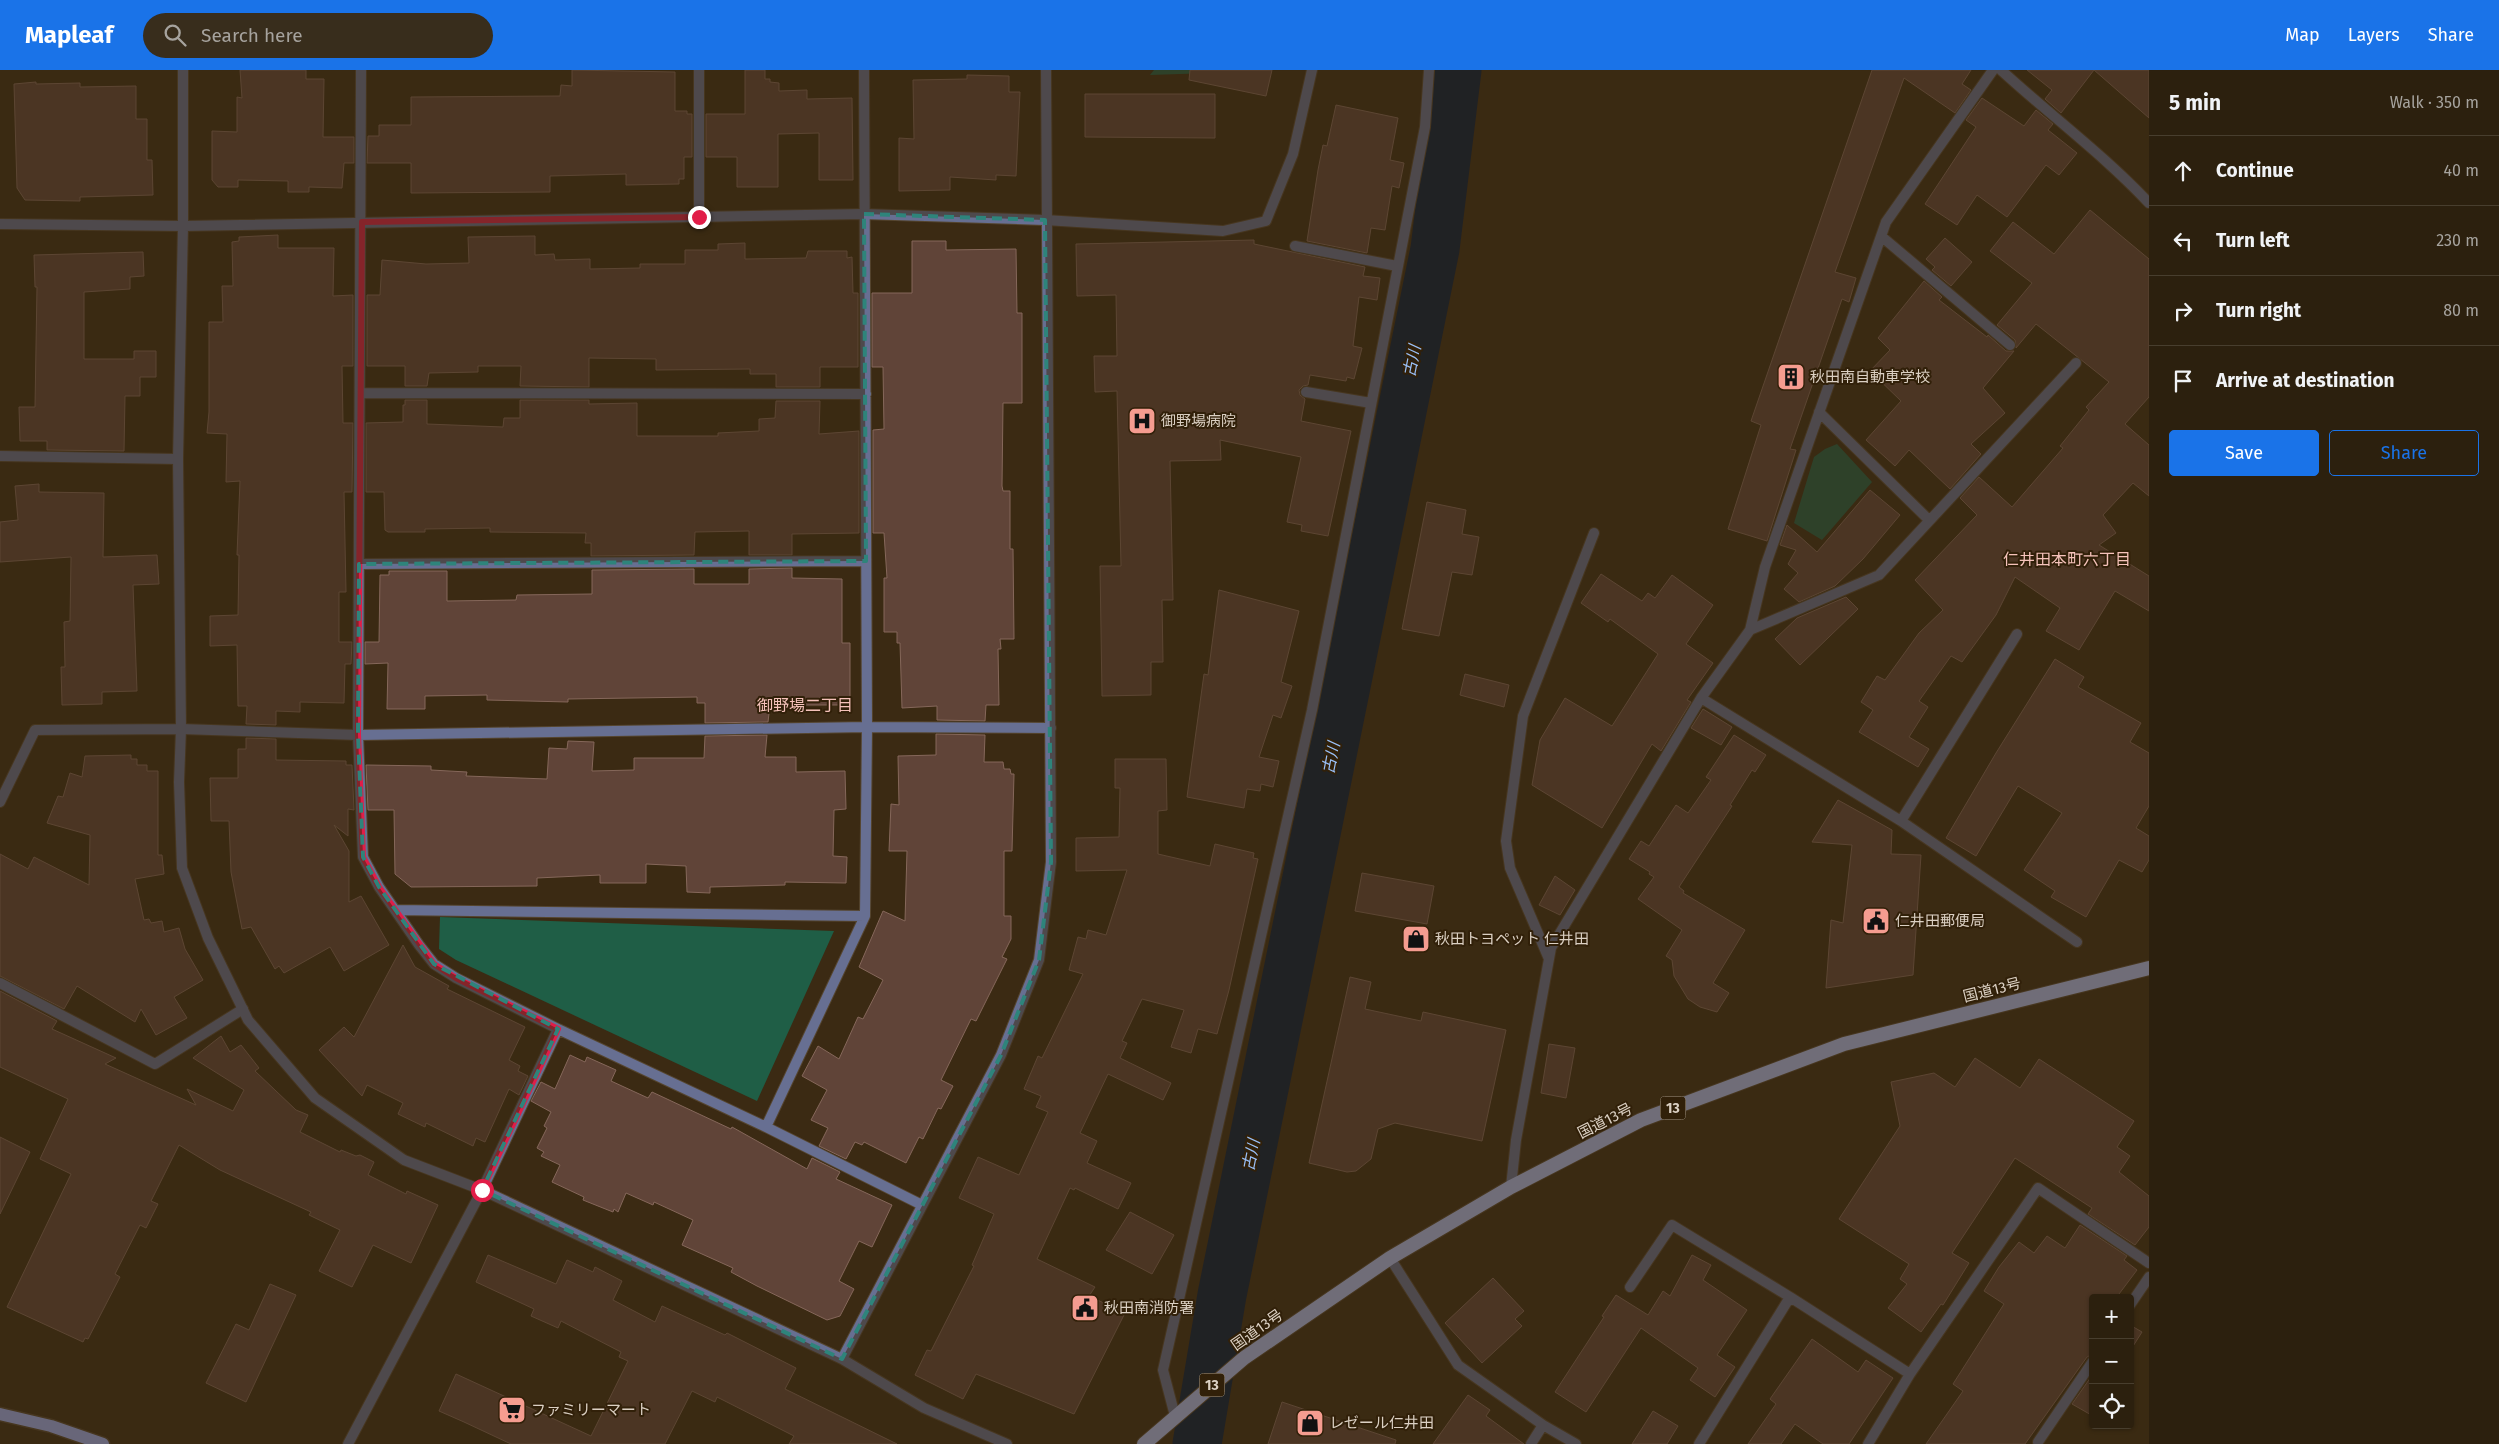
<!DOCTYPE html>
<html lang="en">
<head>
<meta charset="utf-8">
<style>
	body { margin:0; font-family:"Fira Sans","Noto Sans JP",sans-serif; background:#382d1c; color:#f1f3f6 }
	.controls { position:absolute; right:15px; bottom:15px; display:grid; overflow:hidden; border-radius:5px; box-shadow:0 1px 4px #0004 }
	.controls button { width:45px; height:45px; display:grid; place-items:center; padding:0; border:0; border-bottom:1px solid #483e2e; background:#2c200e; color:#f1f3f6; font:25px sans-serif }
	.stop { position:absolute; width:15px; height:15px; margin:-11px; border:4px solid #e11d48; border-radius:50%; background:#fff }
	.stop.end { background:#e11d48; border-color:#fff; box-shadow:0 1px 5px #0008 }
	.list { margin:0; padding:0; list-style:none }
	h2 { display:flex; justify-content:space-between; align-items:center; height:65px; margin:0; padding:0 20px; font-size:21px }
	h2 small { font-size:16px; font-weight:400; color:#a6a39e }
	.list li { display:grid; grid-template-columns:32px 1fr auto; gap:15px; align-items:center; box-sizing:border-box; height:70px; padding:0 20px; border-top:1px solid #483e2e }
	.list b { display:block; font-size:19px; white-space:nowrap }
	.list em { font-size:16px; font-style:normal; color:#a6a39e }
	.actions { display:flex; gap:10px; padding:15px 20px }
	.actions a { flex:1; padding:11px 0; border:1px solid #1a73e8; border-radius:5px; text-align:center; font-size:18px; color:#1a73e8 }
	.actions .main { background:#1a73e8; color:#fff }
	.icon { flex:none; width:28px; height:28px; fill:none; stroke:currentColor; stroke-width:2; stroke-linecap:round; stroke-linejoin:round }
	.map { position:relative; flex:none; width:2149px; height:1374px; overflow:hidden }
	header { display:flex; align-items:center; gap:30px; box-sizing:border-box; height:70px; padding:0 25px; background:#1a73e8; color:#fff }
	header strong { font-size:24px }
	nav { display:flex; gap:28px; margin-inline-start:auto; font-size:18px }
	.search { width:350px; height:45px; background:#382d1c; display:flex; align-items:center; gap:12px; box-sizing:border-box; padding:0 18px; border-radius:28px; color:#a6a39e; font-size:19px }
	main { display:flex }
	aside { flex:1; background:#2c200e }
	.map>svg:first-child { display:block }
</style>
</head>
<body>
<header>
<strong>Mapleaf</strong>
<div class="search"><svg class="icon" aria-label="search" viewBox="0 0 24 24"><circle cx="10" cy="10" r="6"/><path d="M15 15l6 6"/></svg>Search here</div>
<nav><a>Map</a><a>Layers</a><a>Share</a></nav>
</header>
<main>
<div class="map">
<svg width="2149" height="1374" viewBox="0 0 2149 1374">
	<rect width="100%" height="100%" fill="#3b2a13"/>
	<path fill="#1f5e46" d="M1154 0H1211L1210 3 1150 5Z
		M1837 374 1872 412 1822 470 1794 453 1814 387 1825 379Z
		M440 847 834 861 757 1031 456 890 439 879Z"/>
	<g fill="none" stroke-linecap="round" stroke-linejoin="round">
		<path stroke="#02193b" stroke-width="49" d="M1197 1374 1222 1225 1435 179 1457 0"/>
	</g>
	<path fill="#604438" stroke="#85675a" d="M240 0H306V9H324L323 67H354V93H344L342 118 309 117V122H288V111L238 110V117H218L212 110V61L237 62V27L242 28Z
		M572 0 675 2V41H687V44H692V87H684V109H679V114L626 115V104L550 106V122L411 123V93H367L368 66H379V55H411V27L560 26 561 15 572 16Z
		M745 0H765V9H770V12L779 13V21L807 20V29L852 28 853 110H819V63L778 64V117H737V87H706V44H745Z
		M1190 0H1272L1266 26 1189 10Z
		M1872 0H1971L1962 14 1971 20 1955 43 1904 8 1835 202 1856 208 1849 232 1842 229 1790 379 1796 380 1767 471 1728 459 1761 355 1751 351Z
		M2027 0H2149V48L2094 0 2061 43 2045 29 2052 20Z
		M967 5 1009 6V22H1020L1016 106 996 105V110L950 107V120L899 121V68L914 69 913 10 967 9Z
		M36 12V14L80 13V17L136 16V49H147V90H152L153 125 80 127V131L25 130 17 118 14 14Z
		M1085 24H1215V68L1085 67Z
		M1982 28 2024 56 2036 40 2053 54 2048 60 2077 83 2059 105 2046 95 2007 147 1977 125 1957 155 1925 134 1976 57 1966 50Z
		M1336 35 1398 48 1390 90 1404 93 1399 118 1392 116 1385 160 1371 158 1367 183 1307 171 1318 100 1323 75 1327 76Z
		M2090 140 2149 189V327L2125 354 2149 375V426L2133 413 2103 445 2116 463 2099 475 2149 506V541L2115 521 2079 580 2046 561 2060 538 2015 507 1996 545 1962 592 1951 586 1919 631 1928 637 1909 667 1929 679 1918 697 1859 662 1873 640 1861 632 1877 606 1885 610 1919 563 1943 540 1915 510 1977 445 1960 428 1979 407 2012 437 2063 378 2060 376 2089 340 2086 337 2109 312 2036 254 2016 278 2015 270 1997 255 2032 213 1990 181 2013 152 2054 184Z
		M278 165V178H334L333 226 353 225V296H342L343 353H353L352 422H344L346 522H339V572H352L351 594H345L344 633 300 632V642L276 641V655L246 654 247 636H238L237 575 210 576V546L238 545 239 485H237L240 411 226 412 227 364 207 363 209 342V252H223L222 216H233L232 172 239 171V167Z
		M535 166V185L554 184 555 190 590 189V199L640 198V194H685V180H718V174L745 173V189L806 188 808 181H847V188L852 187 853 223H858V297H820V317H776V304H750V299L656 300V289L589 288V317L520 316 521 296H478V302L429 303 427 316H405V296H367V225H380L382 190 426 194 469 193 468 167Z
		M1945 168 1972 192 1951 216 1932 200 1935 197 1926 189Z
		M1254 170V174L1365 197 1363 206 1380 208 1377 230 1359 227 1353 276 1362 278 1354 309 1347 307 1346 311 1310 305 1308 315 1303 316 1299 320 1300 325 1305 329 1301 351 1351 361 1328 466 1301 461 1302 455 1287 452 1301 387 1220 370 1221 390 1170 391 1173 530H1162L1163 592H1151V625L1102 626 1100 496H1121L1117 321 1095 322 1094 286H1117L1116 225 1077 226 1076 174Z
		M912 171H946V180L1016 179 1017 243H1022V333H1003L1002 416 1003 421H1010V479H1013L1014 569H1000L1001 579H998L999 635H986L985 651 937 650V636L902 638 900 573H897V562H884V508H887L884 463H873V360L884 359 883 297H872V223H912Z
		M143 182 144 206 130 207V219L84 222V289H134V281H156V307H140V326H125L124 381 47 380V371H20L19 337H35L37 217H35L34 185Z
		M1924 211 1942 227 1939 230 1987 267 1988 265 2006 281H2014L1983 318 2005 343 1971 374 1981 384 1950 419 1909 380 1895 396 1866 370 1901 331 1870 301 1890 280 1878 268Z
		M405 330H427V354L503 357 504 348H520V330H589V334L637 333V366H718V363L759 361V349L775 348 776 331H820L819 364 859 361V463L792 464V485H749V461L695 462 694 485 591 486V473H585L586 463 490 462V458L425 459V462H388L385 460 384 422H366V353L403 352V335H405Z
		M39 414V422L104 423 103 487 157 485 159 514 133 515 137 621 102 622V634L62 635 61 597H65L64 552 70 551 71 487 0 492V452L18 450 15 416Z
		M1870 420 1900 445 1863 489 1835 516 1799 532 1784 519 1798 503 1788 494 1796 480 1780 475 1787 455 1817 482Z
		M1427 432 1466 440 1462 464 1479 467 1472 505 1452 502 1439 566 1402 559Z
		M792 498V508L842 509V573H850V635H770L768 652 705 653V633H697V627L568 629V632L487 630V625L425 626V639H387L388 593 365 594V572H379L380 505H389V501H447V531L516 530 517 525 592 524V500L694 499V514H749V499Z
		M1601 504 1642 531 1648 523 1655 528 1672 505 1713 535 1686 574 1713 593 1687 630 1691 632 1661 681 1652 674 1602 758 1532 715 1540 670 1565 628 1612 656 1658 584 1610 549 1608 552 1581 533Z
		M1219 520 1299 541 1281 612 1292 616 1281 648 1273 645 1259 687 1279 691 1273 717 1261 714 1260 721 1247 719 1244 738 1187 727 1204 604 1208 605Z
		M1846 527 1858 539 1800 595 1775 569 1797 548Z
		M2055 589 2084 607 2078 617 2141 653 2130 672 2149 683V736L2136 758 2149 766V790L2142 802 2119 790 2086 847 2051 827 2055 821 2024 800 2062 743 2018 716 1976 786 1946 768 1996 683Z
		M1465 604 1509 615 1504 637 1460 625Z
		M1703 639 1732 657 1721 675 1691 658Z
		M936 664 985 665 984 692H1003L1004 699H1010L1011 704H1014L1012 781H1004V846H1011V869L1002 887 1007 889 976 951 971 949 941 1010 953 1016 941 1039 938 1038 923 1069 919 1067 906 1093 864 1072 862 1075 855 1072 846 1089 819 1076 828 1058 811 1050 827 1020 802 1006 818 976 839 989 858 947 863 949 883 910 859 897 883 841 905 851 907 781H889L891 734 899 735 898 686 936 685Z
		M767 665 765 687H796V702L845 701 846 739 834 740 833 786 847 787 846 813 785 812V815L710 817V823L687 822 686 796 646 794V813H600V805L537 808V816L411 817 395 804 394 740H368L366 695 431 696V700L467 702 466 706 547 709 549 678 567 679 568 671 594 672 592 701 634 700V688H704L705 666Z
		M1734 665 1766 685 1755 702 1752 700 1730 735 1732 736 1679 817 1684 821 1683 823 1745 860 1713 913 1729 923 1717 942 1700 937 1688 929 1674 906 1672 890 1666 886 1682 860 1638 829 1654 807 1649 804 1650 802 1629 789 1641 771 1649 776 1676 735 1688 743 1711 710 1706 707Z
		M246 668 276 669V690L346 691V695H352L354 740 348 739V766L334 755 349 781V832L361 826 389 875 344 901 330 877 284 903 279 896 275 899 251 857 242 859 231 802 229 751H211L210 708H238V679H246Z
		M131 685V689H137V695H147V701H158V785H162L164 804 135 809 144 850 149 849 151 853 162 851 164 862 179 858 185 879 203 910 174 927 187 948 156 965 141 939 135 952 77 916 64 939 0 906V784L28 799 34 787 89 815 90 765 47 753 58 726 63 727 70 703 82 707 85 686Z
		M1115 689H1166L1167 740 1158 741V784L1210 796 1215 774 1254 783 1253 788 1258 789 1229 920 1217 964 1198 959 1191 983 1171 977 1184 940 1142 929 1122 971 1127 973 1120 988 1171 1013 1163 1030 1108 1004 1080 1063 1097 1071 1087 1093 1131 1113 1118 1139 1075 1118 1074 1120 1070 1118 1037 1189 1095 1217 1089 1226 1125 1243 1074 1344 976 1304 963 1329 915 1305 927 1280 931 1281 974 1196 972 1195 994 1144 959 1128 978 1087 1019 1105 1048 1042 1036 1037 1041 1026 1024 1019 1038 986 1042 988 1083 904 1069 900 1078 867 1086 869 1088 860 1106 865 1127 800 1076 801V768L1119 767 1120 718H1115Z
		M1838 730 1892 760 1891 784 1921 785 1913 905 1826 918 1831 850 1843 853 1852 775 1812 772Z
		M1362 803 1434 816 1427 854 1355 841Z
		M1555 806 1575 820 1560 845 1539 835Z
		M403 875 415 897 449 916 447 919 525 957 509 990 520 996 518 1001 528 1006 519 1025 509 1019 485 1072 476 1068 473 1076 426 1053 425 1057 398 1044 403 1033 367 1015 362 1026 319 980 344 957 354 967Z
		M1350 907 1371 912 1365 939 1421 951 1423 942 1506 960 1482 1071 1395 1053 1378 1059 1371 1089 1356 1101 1347 1102 1309 1093Z
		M0 921 57 951 52 959 116 988 105 994 196 1035 187 1019 233 1041 244 1020 193 988 221 966 230 982 241 975 259 998 255 1001 296 1040 308 1045 300 1062 340 1082 341 1080 356 1086 360 1085 374 1092 368 1105 406 1124 407 1121 438 1135 411 1193 373 1175 352 1217 319 1201 340 1160 309 1145 311 1142 220 1100 179 1075 151 1131 158 1134 146 1158 140 1155 115 1204 120 1207 88 1269 85 1268 83 1272 7 1237 71 1104 40 1089 68 1029 0 997Z
		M1549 974 1575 978 1566 1028 1541 1023Z
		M570 985 585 992 587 987 616 1000 611 1011 648 1028 652 1022 731 1059 732 1057 807 1099 812 1088 840 1102 836 1109 892 1135 872 1177 859 1171 839 1211 854 1219 840 1246 827 1250 757 1216 731 1202 733 1198 682 1175 693 1150 654 1132 653 1135 626 1123 618 1142 614 1139 613 1142 583 1130 584 1127 552 1112 560 1095 541 1086 544 1082 537 1078 547 1058 544 1056 551 1042 531 1031 541 1012 555 1019Z
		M1975 988 2020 1018 2039 989 2134 1051 2117 1077 2130 1086 2119 1102 2149 1126V1157L2135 1175 2088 1144 2092 1138 2015 1088 1952 1183 1969 1193 1943 1235 1941 1234 1921 1262 1888 1238 1907 1214 1900 1209 1909 1194 1839 1149 1900 1056 1891 1012 1934 1003 1955 1017Z
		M0 1067 30 1082 0 1144Z
		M1130 1142 1174 1165 1152 1204 1106 1180Z
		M2080 1155 2127 1186 2124 1190 2137 1200 2116 1228H2093V1284L2087 1287 2025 1374H1926L1963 1321 1953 1314 2004 1234 1984 1221 1999 1197 2019 1172 2034 1183 2047 1166 2065 1178Z
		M488 1185 556 1214 567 1190 593 1202 595 1197 622 1211 613 1230 655 1252 662 1236 725 1265 727 1263 796 1298 785 1319 897 1374H789L794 1366 717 1327 715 1332 692 1321 665 1374H511L464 1352 439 1341 456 1304 591 1366 628 1291 619 1287 621 1282 561 1251 558 1258 531 1246 534 1239 476 1212Z
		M1692 1185 1711 1195 1703 1210 1747 1240 1717 1285 1735 1297 1715 1327 1690 1310 1698 1298 1641 1258 1586 1342 1555 1322 1604 1247 1602 1246 1616 1225 1648 1245 1663 1221 1670 1226Z
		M1493 1208 1524 1241 1515 1249 1522 1256 1482 1293 1445 1253Z
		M270 1214 296 1225 246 1332 206 1313 236 1254 249 1260Z
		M2130 1255 2142 1262 2130 1281Z
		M1812 1269 1858 1302 1866 1290 1893 1308 1849 1374H1823L1795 1354 1781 1374H1748L1776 1334 1770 1329Z
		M2093 1304V1346L2072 1334Z
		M1468 1325 1490 1340 1486 1346 1524 1374H1433Z
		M1282 1332 1396 1370 1395 1374H1268Z
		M1653 1341 1678 1356 1667 1374H1632Z"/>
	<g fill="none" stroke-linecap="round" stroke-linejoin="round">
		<defs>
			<path id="minor" d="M361 0 358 665 363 787 379 817 419 875 434 894 456 908 558 959 766 1057 922 1135
				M699 0V147
				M2001 0C2050 45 2104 85 2149 133
				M1045 150 1223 161 1266 151 1293 84 1312 0
				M0 154 183 156
				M1881 166 2010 275
				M1295 176 1397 196
				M1306 322 1371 333
				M360 323 866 324
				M1819 342 1929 450
				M0 386 178 389
				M359 494 866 491
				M1750 560 1879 505 2076 293
				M1701 628 1901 751 2077 872
				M181 659 358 665 867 657 1051 658
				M1901 751 2017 564
				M395 840 865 846
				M1549 889 1510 798 1506 771 1523 646 1594 463
				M0 913 155 994 243 939
				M766 1057 865 846 867 657 864 0
				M1511 1117 1516 1070 1551 878 1701 628 1750 560 1765 497 1886 152 1993 0
				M482 1120 558 959
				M1390 1188 1458 1295 1543 1355
				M1630 1217 1672 1155 1790 1227 1910 1304
				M2130 1235 2149 1207
				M1175 1346 1163 1300 1312 640 1425 57 1429 0
				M2038 1372 2093 1291
				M1531 1374 1543 1355 1576 1374
				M1699 1374 1790 1227
				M1868 1374 1910 1304 2038 1118 2149 1193"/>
			<path id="tertiary" d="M183 0V156L178 389 181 659 179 712 182 798 208 868 248 950 315 1028 404 1090 482 1120 842 1289 924 1338 1007 1374
				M183 156 864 144 1045 150
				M0 732 35 660 181 659
				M842 1289 1001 985 1039 890 1051 792 1046 0
				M348 1374 482 1120"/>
			<path id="primary" d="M0 1344 51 1356 103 1374"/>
			<path id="trunk" d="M1144 1374 1244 1288 1390 1188 1511 1117 1641 1050 1844 974 2149 898"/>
		</defs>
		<use href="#minor" stroke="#55452f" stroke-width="12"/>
		<use href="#tertiary" stroke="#55452f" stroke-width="12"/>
		<use href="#primary" stroke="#55452f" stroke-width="15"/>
		<use href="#trunk" stroke="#55452f" stroke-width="16"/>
		<use href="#minor" stroke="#676f92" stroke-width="10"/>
		<use href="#tertiary" stroke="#676f92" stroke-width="10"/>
		<use href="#primary" stroke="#a0b0f6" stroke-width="12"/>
		<use href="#trunk" stroke="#b2bff3" stroke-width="14"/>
	</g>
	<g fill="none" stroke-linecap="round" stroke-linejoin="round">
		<path stroke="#e11d48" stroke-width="6" d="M482 1120 558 959 456 908 434 894 379 817 363 787 358 664 362 152 699 147"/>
	</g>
	<path d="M0 0H2149V1374H0ZM864 144 1045 150 1051 792 1039 890 1001 985 842 1289 482 1120 558 959 434 894 379 817 363 787 358 665 359 494 866 491Z" fill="#3b2a13" fill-opacity=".55" fill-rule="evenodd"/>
	<path fill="none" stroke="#2e847b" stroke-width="4" stroke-dasharray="10 6" stroke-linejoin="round" d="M864 144 1045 150 1051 792 1039 890 1001 985 842 1289 482 1120 558 959 434 894 379 817 363 787 358 665 359 494 866 491Z"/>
	<defs>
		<symbol id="building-square" viewBox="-11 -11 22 22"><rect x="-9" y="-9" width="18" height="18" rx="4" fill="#f59c90" stroke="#312009"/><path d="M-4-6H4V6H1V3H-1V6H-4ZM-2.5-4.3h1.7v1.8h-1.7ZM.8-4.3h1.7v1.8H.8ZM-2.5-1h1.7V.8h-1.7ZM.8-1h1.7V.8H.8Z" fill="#111"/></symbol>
		<symbol id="hospital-square" viewBox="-11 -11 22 22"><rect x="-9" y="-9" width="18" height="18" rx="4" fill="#f59c90" stroke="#312009"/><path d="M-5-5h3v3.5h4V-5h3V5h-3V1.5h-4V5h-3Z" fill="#111"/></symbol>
		<symbol id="civic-square" viewBox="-11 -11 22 22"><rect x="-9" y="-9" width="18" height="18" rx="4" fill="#f59c90" stroke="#312009"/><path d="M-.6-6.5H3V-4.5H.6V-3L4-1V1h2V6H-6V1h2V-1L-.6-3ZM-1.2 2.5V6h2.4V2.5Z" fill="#111"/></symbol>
		<symbol id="shop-square" viewBox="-11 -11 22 22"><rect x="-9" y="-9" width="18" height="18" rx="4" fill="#f59c90" stroke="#312009"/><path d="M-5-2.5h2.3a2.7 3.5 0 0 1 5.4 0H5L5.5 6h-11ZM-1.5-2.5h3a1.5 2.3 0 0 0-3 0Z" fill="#111"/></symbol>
		<symbol id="supermarket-square" viewBox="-11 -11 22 22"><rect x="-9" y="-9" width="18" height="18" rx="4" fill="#f59c90" stroke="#312009"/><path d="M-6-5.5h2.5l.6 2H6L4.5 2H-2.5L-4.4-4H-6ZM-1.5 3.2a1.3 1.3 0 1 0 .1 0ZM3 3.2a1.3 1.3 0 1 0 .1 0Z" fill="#111"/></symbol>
	</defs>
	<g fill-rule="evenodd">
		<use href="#building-square" x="1775" y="291" width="32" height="32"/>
		<use href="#hospital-square" x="1126" y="335" width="32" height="32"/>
		<use href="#civic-square" x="1860" y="835" width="32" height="32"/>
		<use href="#shop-square" x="1400" y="853" width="32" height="32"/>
		<use href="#civic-square" x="1069" y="1222" width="32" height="32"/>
		<use href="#supermarket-square" x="496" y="1324" width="32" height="32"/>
		<use href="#shop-square" x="1294" y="1337" width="32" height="32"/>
	</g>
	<g text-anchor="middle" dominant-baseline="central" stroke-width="4" stroke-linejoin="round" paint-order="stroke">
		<g fill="#312009" stroke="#a89b8b" stroke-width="1">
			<rect x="1660.5" y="1026.5" width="25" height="23" rx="4"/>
			<rect x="1199.5" y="1303.5" width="25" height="23" rx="4"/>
		</g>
		<g font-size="14" font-weight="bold" fill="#dbd0c3">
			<text x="1673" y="1038">13</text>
			<text x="1212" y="1315">13</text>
		</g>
		<g font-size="15" fill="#dbd0c3" stroke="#312009" text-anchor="start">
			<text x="1810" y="307">秋田南自動車学校</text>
			<text x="1161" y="351">御野場病院</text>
			<text x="1895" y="851">仁井田郵便局</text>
			<text x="1435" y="869">秋田トヨペット 仁井田</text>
			<text x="1104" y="1238">秋田南消防署</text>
			<text x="531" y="1340">ファミリーマート</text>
			<text x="1329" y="1353">レゼール仁井田</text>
		</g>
		<g font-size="15" fill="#dbd0c3" stroke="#312009">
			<text transform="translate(1992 920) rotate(-14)">国道13号</text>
			<text transform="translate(1605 1051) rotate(-27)">国道13号</text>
			<text transform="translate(1257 1260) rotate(-35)">国道13号</text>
		</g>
		<g font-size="16" font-style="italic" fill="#9ac1f9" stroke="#312009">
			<text transform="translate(1412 291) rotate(-79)">古川</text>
			<text transform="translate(1331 688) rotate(-79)">古川</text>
			<text transform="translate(1251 1085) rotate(-79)">古川</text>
		</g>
		<g font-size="16" fill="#f5c2ba" stroke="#312009">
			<text x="2067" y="489">仁井田本町六丁目</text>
			<text x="805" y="635">御野場二丁目</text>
		</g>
	</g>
</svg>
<div class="controls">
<button>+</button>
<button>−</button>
<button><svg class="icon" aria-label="locate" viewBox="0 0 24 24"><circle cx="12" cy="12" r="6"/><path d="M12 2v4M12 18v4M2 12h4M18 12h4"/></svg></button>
</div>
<div class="stop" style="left:482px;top:1120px"></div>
<div class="stop end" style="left:699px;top:147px"></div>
</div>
<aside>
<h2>5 min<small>Walk · 350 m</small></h2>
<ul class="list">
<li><svg class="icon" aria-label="ahead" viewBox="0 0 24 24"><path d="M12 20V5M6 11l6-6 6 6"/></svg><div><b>Continue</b></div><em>40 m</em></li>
<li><svg class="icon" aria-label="left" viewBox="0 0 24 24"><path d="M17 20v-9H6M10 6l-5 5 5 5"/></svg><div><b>Turn left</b></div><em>230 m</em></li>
<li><svg class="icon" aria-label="right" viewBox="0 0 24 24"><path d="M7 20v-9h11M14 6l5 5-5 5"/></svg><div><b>Turn right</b></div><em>80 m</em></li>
<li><svg class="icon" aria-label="arrive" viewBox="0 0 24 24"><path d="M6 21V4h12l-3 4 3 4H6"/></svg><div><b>Arrive at destination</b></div></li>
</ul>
<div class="actions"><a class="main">Save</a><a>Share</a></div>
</aside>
</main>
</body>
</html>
